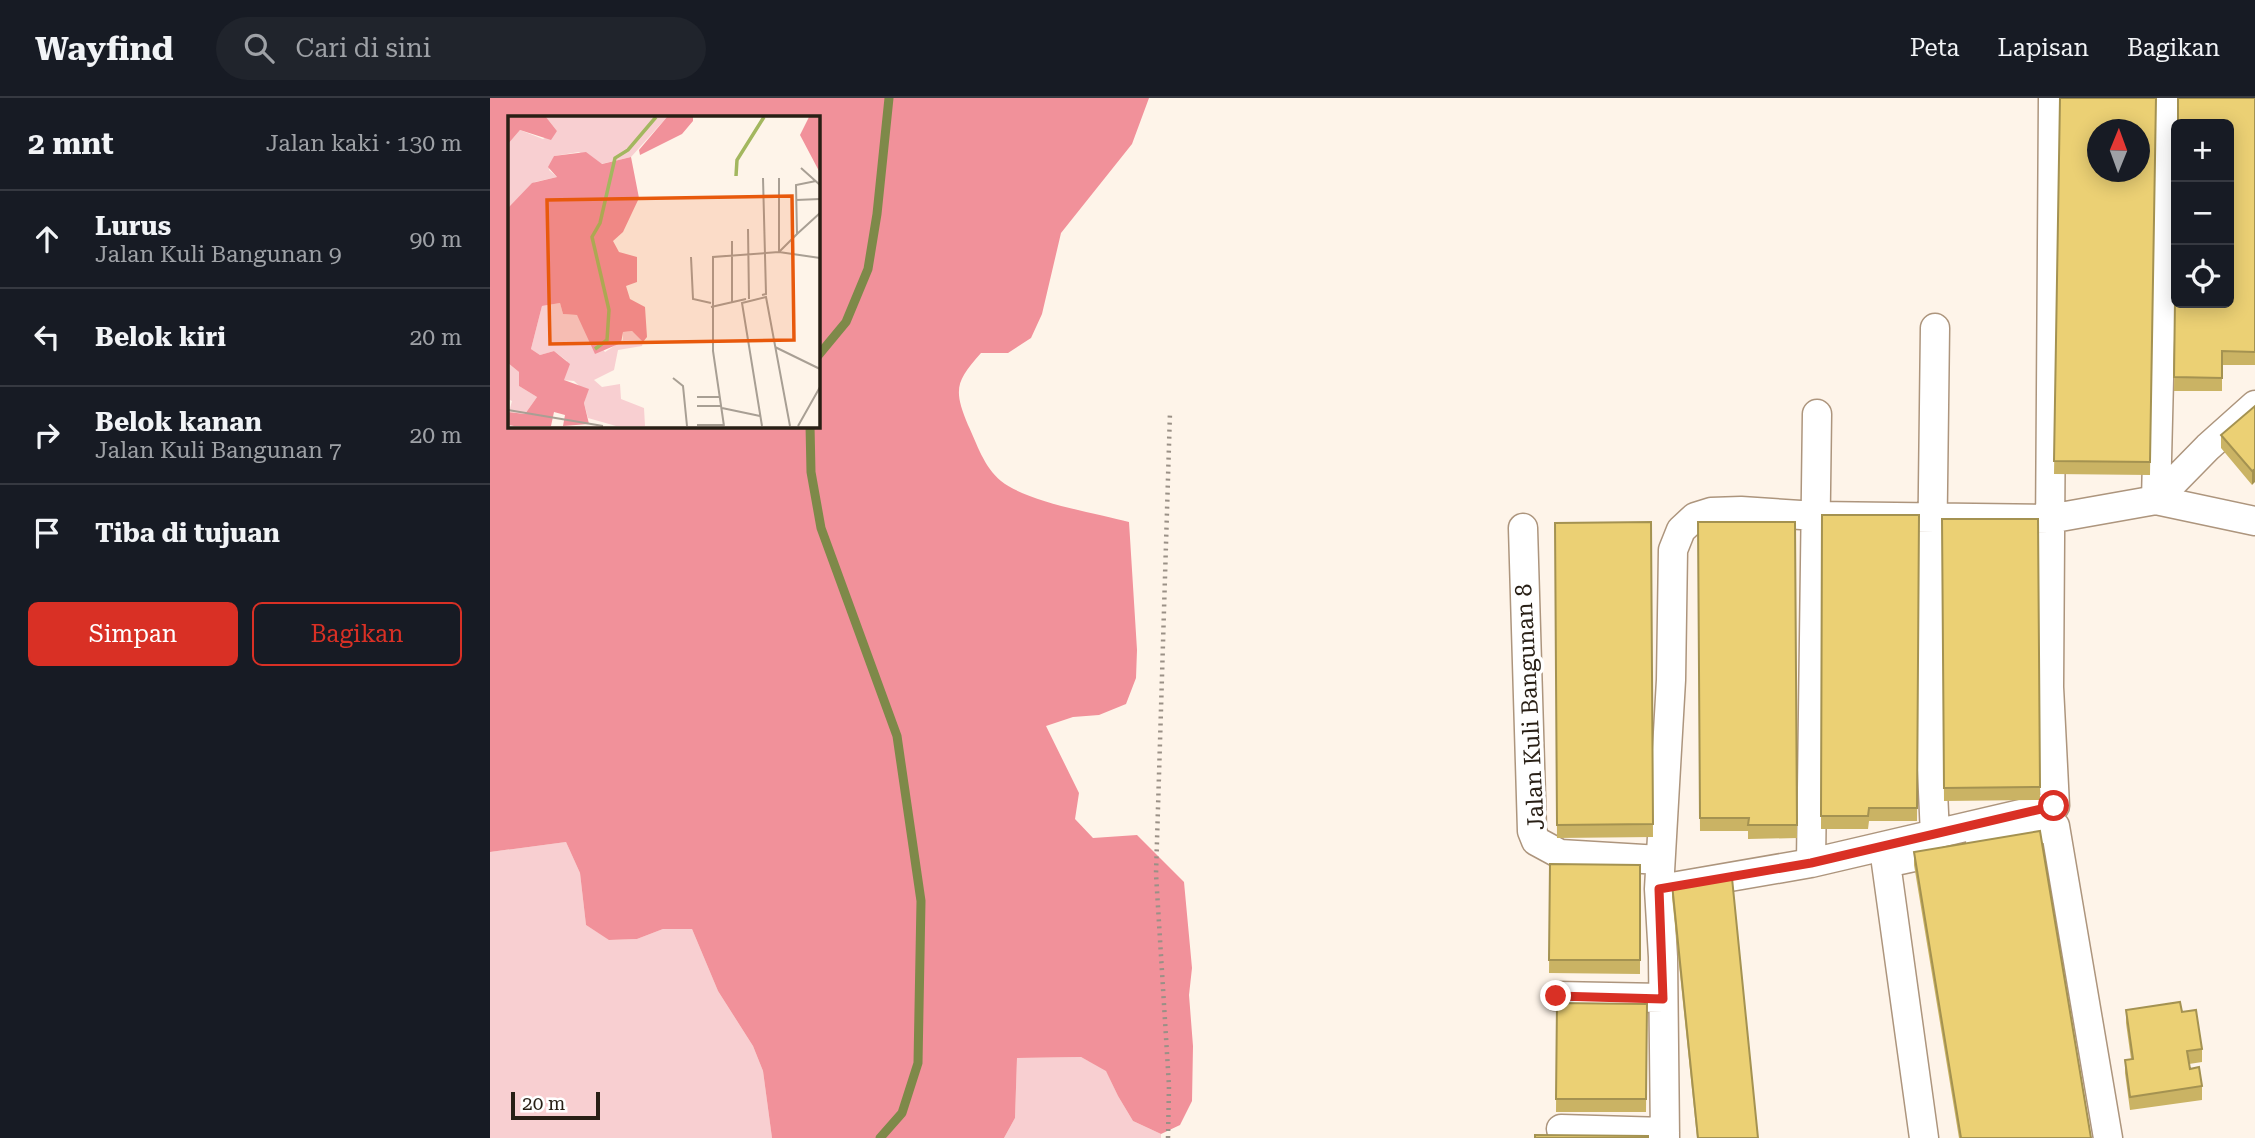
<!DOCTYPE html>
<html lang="id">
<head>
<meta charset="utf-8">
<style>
	body { margin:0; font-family:"Roboto Serif",serif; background:#20242c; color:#f1f3f6 }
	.controls { position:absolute; right:21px; top:21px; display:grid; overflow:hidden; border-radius:10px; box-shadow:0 4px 18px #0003 }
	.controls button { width:63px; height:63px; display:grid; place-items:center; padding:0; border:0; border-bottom:2px solid #363941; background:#171b24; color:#f1f3f6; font:35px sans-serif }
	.compass { position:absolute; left:1597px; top:21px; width:63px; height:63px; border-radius:50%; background:#171b24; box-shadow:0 4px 18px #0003; rotate:1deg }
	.scale { position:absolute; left:21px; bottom:18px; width:89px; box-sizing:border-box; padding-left:7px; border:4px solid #281f15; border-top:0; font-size:19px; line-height:24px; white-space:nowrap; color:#281f15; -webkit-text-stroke:5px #fff; paint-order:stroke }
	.stop { position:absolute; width:21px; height:21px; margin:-16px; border:5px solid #d93025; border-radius:50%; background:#fff }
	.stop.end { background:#d93025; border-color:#fff; box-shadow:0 2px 7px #0008 }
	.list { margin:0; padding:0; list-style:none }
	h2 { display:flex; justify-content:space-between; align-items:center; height:91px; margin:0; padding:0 28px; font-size:30px }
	h2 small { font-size:23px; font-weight:400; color:#9ea1a6 }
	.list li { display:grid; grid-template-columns:46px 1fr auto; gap:21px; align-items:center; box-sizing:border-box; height:98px; padding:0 28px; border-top:2px solid #363941 }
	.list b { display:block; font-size:26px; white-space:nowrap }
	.list p { margin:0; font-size:23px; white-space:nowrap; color:#9ea1a6 }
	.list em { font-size:23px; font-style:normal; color:#9ea1a6 }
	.actions { display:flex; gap:14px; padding:21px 28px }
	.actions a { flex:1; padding:16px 0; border:2px solid #d93025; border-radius:10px; text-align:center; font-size:24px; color:#d93025 }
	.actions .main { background:#d93025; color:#fff }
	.icon { flex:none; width:38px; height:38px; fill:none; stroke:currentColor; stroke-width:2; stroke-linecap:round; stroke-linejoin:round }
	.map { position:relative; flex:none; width:1765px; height:1040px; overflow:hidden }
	header { display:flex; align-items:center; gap:42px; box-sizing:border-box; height:98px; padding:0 35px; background:#171b24; border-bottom:2px solid #363941 }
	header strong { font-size:33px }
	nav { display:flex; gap:38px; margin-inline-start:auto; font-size:24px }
	.search { width:490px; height:63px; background:#20242c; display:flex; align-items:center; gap:18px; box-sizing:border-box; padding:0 24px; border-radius:38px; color:#9ea1a6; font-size:26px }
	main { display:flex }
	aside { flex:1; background:#171b24 }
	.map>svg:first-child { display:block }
</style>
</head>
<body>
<header>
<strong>Wayfind</strong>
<div class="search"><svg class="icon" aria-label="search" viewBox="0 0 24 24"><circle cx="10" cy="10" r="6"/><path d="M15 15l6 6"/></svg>Cari di sini</div>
<nav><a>Peta</a><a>Lapisan</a><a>Bagikan</a></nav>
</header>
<main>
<aside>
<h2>2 mnt<small>Jalan kaki · 130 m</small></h2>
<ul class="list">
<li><svg class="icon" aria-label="ahead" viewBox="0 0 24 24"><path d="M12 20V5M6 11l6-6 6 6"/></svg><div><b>Lurus</b><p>Jalan Kuli Bangunan 9</p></div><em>90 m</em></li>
<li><svg class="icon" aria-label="left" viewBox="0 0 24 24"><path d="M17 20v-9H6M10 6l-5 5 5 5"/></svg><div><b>Belok kiri</b></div><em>20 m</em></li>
<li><svg class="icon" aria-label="right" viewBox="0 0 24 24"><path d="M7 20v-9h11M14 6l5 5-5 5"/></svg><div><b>Belok kanan</b><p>Jalan Kuli Bangunan 7</p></div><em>20 m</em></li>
<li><svg class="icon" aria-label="arrive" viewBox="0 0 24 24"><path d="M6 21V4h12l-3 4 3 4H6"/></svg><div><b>Tiba di tujuan</b></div></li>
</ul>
<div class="actions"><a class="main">Simpan</a><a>Bagikan</a></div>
</aside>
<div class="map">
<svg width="1765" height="1040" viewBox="0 0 1765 1040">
	<rect width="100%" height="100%" fill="#fef4e9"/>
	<path fill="#f8cfd1" d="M76 744 90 775 96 827 120 842 147 841 173 831H202L228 893 263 948 273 973 282 1040H0V754Z
		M591 959 616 972 628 998 643 1023 671 1036V1040H514L525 1020 527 960Z"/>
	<path fill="#f1919a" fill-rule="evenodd" d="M0 0H659L642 46 571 135 552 216 541 240 518 255H491C466 283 463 291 478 327 487 346 494 369 511 383 537 404 605 415 639 424L647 552 646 580 636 606 609 617 583 619 556 628 589 695 585 721 603 740 647 737 694 784 702 870 699 897 703 948 702 1003 690 1027 671 1036 643 1023 628 998 616 973 591 959 527 960 525 1020 514 1040H282L273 973 263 948 228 893 202 831H173L147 841 119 842 96 827 90 775 76 744 0 754ZM19 19H327V327H19Z"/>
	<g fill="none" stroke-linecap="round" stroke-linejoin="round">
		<path stroke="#7e8949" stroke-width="9" d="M327 259 356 224 378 171 387 116 399 0
			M320 327 321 374 331 430 407 638 431 803 428 965 412 1015 390 1040"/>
		<defs>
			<path id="street" d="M1666 402 1676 0
				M1666 402 1718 349 1765 307
				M1033 430 1042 733 1046 743 1070 756 1170 762
				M1445 737 1440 628 1445 230
				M1490 745 1565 728 1618 1040
				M1433 757 1396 765 1434 1040
				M1321 765 1327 316
				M1182 789 1321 765 1565 708 1559 589 1563 0
				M1066 898 1173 900
				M1071 1031 1175 1034
				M1175 1040 1173 859 1169 791 1181 582 1183 452 1191 432 1205 419 1221 414 1251 413 1326 418 1559 421 1666 402 1765 423"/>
		</defs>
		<use href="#street" stroke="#ad957d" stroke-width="31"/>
		<path stroke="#9a9086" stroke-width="4.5" stroke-dasharray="2 5" stroke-linecap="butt" d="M678 1040 679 988 666 776 680 314"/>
		<use href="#street" stroke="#fff" stroke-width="28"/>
	</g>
	<path fill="#cab364" d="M1570 0H1666L1660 377 1564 376Z
		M1765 0V267H1732V293H1684L1686 125Z
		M1765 308 1762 387 1731 350V337Z
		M1332 417H1429L1427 723H1379L1378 731H1331Z
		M1452 421H1548L1550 702 1454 703Z
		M1161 424 1163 739 1067 740 1065 425Z
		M1208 424H1305L1307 740 1258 741V733H1210Z
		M1424 754 1601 1040H1469L1424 767Z
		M1060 766 1150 767V876L1059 875Z
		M1182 786 1268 1040H1207L1182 799Z
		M1067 905 1157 906 1156 1014H1066Z
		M1636 912 1692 914 1712 951V964L1699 966 1700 971 1712 988V1002L1640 1012 1635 975V962L1641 961 1636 925Z"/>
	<path fill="#a49251" d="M1765 371V384L1762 387V373Z"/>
	<path fill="#ebd074" stroke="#a49251" stroke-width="2" fill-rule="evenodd" d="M1570 0H1666L1660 364 1564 363ZM1607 32H1649V74H1607Z
		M1688 0H1765V254L1732 253V280L1684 279 1686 125V205H1739V26H1688Z
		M1765 308V371L1762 373 1731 337Z
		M1332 417H1429L1427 710H1379L1378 718H1331Z
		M1452 421H1548L1550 689 1454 690Z
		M1161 424 1163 726 1067 727 1065 425Z
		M1208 424H1305L1307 727H1258L1259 720H1210Z
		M1550 733 1601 1040H1471L1424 754Z
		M1060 766 1150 767V862H1059Z
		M1242 780 1268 1040H1208L1182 786Z
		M1690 904 1692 914 1706 912 1712 951 1697 953 1700 971 1709 969 1712 988 1640 999 1635 962 1643 961 1636 912Z
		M1067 905 1157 906 1156 1001H1066Z
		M1045 1037 1158 1038V1040H1045Z"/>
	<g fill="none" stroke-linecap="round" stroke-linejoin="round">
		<path stroke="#d93025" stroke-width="9" d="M1066 898 1173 901 1169 791 1321 765 1564 708"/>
	</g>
	<g text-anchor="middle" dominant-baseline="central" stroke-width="7" stroke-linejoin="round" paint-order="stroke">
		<g font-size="23" fill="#281f15" stroke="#fff">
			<text transform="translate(1040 609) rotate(-93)">Jalan Kuli Bangunan 8</text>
		</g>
	</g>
	<g transform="translate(18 18)">
		<rect width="312" height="312" fill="#fef4e9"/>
		<path d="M38 1H159L123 41 93 48 71 36 46 40 41 54 49 61 27 66 0 92V28L12 14 35 23 49 15ZM52 187 55 198 69 199 97 236 115 224V216L124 215 135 226 134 230 110 234 106 254 86 264 94 271 112 268 113 283 136 292 137 310H108L80 302 76 287 79 277 66 265 55 264 59 245 46 235 32 239 23 233 34 190ZM0 247 11 256V270L29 281 17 298 1 296 4 285 0 283Z" fill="#f8cfd1"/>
		<path d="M0 1H38L49 15 43 24 12 14 0 28ZM159 1H185V5L174 18 132 39 131 34ZM301 1H311V55L292 19ZM78 36 94 48 123 41 131 82 115 116 105 125 111 136 129 141V166L118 170 122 183 137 191 139 221 135 226 124 215 115 216 113 227 87 238 69 199 55 198 52 187 34 190 23 233 32 239 46 235 62 248 56 264 81 273 76 287 81 308 55 310 57 299 46 296 43 310H6L0 309V296L17 298 29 281 11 270V256L0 247V92L24 67 49 61 40 51 46 40Z" fill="#f1919a"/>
		<path fill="none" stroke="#a3b75f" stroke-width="3.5" d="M228 60 229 44 256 1M87 233 99 224 101 194 84 121 92 107 107 42 120 34 148 1"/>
		<path fill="none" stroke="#a89f94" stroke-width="2" d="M293 52 312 69M288 84 312 83M240 113 241 183M289 118 312 97M224 125V187M271 136 289 118 288 69 308 65M271 136V62M183 141 185 183 203 187M254 179 258 178 255 62M203 191 238 183M267 231 312 253M165 262 175 270 179 310M189 281H212M189 290H214M214 292 252 300M0 294 95 310M189 309H215M216 310 205 235V141L271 136 312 142M254 310 234 187 258 181 282 310M290 310 312 271"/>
		<path fill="#e8590c" fill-opacity="0.15" stroke="#e8590c" stroke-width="3.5" d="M284 80 286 224 42 228 39 84Z"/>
		<rect width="312" height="312" fill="none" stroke="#281f15" stroke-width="3.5"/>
	</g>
</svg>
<div class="controls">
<button>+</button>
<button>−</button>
<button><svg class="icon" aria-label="locate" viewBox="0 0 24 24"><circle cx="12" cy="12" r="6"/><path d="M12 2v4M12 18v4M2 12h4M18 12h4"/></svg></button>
</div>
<svg class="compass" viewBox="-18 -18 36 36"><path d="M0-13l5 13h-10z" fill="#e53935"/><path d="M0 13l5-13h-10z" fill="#9ea1a6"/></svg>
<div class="scale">20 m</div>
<div class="stop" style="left:1564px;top:708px"></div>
<div class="stop end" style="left:1066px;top:898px"></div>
</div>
</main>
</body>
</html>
